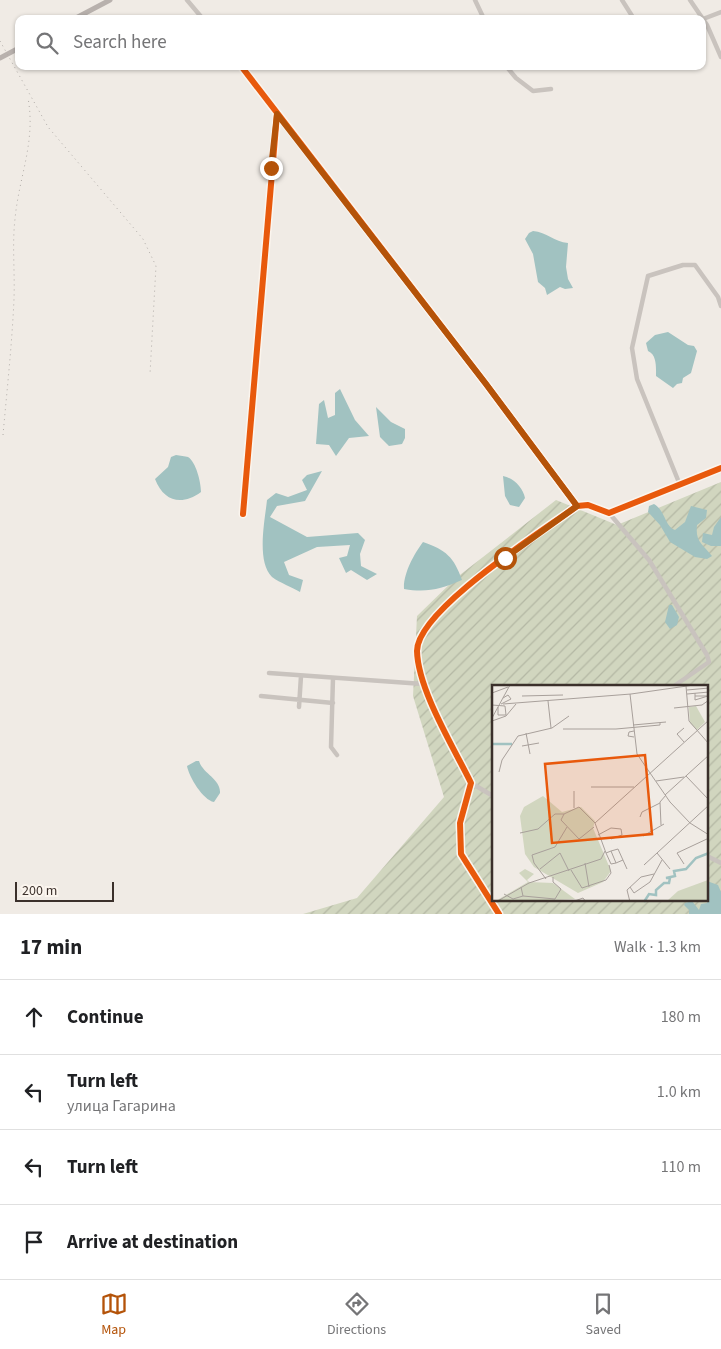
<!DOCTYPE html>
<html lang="en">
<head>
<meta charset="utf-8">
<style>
	body { margin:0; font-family:"Source Sans 3",sans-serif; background:#f2f2f2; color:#202124 }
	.scale { position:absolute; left:15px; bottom:12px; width:99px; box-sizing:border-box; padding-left:5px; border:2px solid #3b302b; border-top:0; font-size:14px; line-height:18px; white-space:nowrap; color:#3b302b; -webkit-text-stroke:4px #fbf5ee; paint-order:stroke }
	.stop { position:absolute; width:15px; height:15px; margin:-11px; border:4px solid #b45309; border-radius:50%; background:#fff }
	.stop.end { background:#b45309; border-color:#fff; box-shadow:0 1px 5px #0008 }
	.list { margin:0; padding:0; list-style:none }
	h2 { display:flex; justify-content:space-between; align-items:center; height:65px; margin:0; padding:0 20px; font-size:21px }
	h2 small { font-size:16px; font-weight:400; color:#757577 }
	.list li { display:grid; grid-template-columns:32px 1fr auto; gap:15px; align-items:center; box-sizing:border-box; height:75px; padding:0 20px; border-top:1px solid #e0e0e0 }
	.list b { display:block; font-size:19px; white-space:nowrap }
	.list p { margin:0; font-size:16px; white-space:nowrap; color:#757577 }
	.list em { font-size:16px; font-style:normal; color:#757577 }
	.icon { flex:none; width:28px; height:28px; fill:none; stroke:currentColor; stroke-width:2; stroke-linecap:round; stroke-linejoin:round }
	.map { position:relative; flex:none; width:721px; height:914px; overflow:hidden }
	.search { position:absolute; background:#fff; box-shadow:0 1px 4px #0004; left:15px; right:15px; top:15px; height:55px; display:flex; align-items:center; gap:12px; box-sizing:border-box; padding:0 18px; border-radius:10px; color:#757577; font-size:19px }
	.sheet { height:365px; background:#fff }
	nav { display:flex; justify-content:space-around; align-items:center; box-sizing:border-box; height:70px; border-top:1px solid #e0e0e0; background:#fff; font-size:14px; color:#757577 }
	nav a { display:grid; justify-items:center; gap:2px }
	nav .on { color:#b45309 }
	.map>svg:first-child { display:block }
</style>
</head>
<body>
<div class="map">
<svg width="721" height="914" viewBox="0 0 721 914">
	<defs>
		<pattern id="garden-furrows" width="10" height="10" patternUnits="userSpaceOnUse" patternTransform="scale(1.25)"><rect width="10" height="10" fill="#d1d6bf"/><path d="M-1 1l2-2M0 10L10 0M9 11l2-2" fill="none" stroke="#b4b8a4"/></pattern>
	</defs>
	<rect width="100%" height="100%" fill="#f0ebe5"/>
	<path fill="url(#garden-furrows)" fill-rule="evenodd" d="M721 482V914H303L357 898 444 797 413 696 417 616 456 578 556 500 617 525ZM493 686H707V900H493Z"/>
	<path fill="#a1c2c1" d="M533 231C547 232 554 242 568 243L566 267 568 279 573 288 565 289 560 287 547 295 545 288 538 282 533 254 525 239 529 233Z
		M668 332 688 345 694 346 697 351 691 373 683 378 682 383 677 384 673 388 656 376C656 367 657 355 648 351L646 343 655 335Z
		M340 389 355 420 369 436 349 438 336 456 329 445 316 444 319 404 324 400 328 418 335 415V393Z
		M376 407 391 422 405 429V438L402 444 389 446 380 437Z
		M176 455C180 456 185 456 188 457 196 462 201 482 201 492 182 506 164 502 155 479L168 467 171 457Z
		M322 471 305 501 277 506 270 517 307 537 358 533 365 540 360 554 361 566 377 574 367 580 351 570 346 573 339 558 347 556 350 545 317 547 284 562 289 575 303 580 300 592C292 587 280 583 272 577 256 561 265 520 267 500L276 493 288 497 307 490 302 480 307 475Z
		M503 476C514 478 523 488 525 498L519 507 510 505 505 496Z
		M654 504C665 510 665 527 675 530L685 522 691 506 707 510 706 518 697 525C695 542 703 544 712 556L707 559 695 557 670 542 660 525 648 512 649 506Z
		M721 517V546H711L702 542 703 533 712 535 714 527Z
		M423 542C446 550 454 557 462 580 441 589 427 593 404 589 403 574 414 554 423 542Z
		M669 605H672L679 617 677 625 670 629 665 622Z
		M196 761H199C203 774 221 779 220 793L214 802C203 800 189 777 187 766Z
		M707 881 718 885 721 892V914H689V910L684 905 685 903 692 901 699 910 701 904 707 903Z"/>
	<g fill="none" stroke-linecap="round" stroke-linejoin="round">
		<path stroke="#c9c3be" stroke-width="4.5" d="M187 0 203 19
			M475 0 484 19
			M622 0 634 19
			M690 0 707 25 721 57
			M703 19 721 12
			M241 66 486 384 577 506
			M506 66 516 78 533 91 551 89
			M680 485 637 379 632 348 648 276 683 265H695L718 297 721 306
			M609 513 649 560 707 655 709 662 674 686
			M243 514 277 114
			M269 673 423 684
			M333 678 331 747 337 755
			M261 696 333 703
			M299 707 301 676
			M471 783 493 796
			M707 856 721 863
			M499 914 461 854 460 823 471 783C454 748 418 690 417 651 417 610 543 531 577 506L588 505 609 513 721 468"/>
		<path stroke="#b8b1ad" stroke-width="5" d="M74 19 110 0
			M0 58 19 48"/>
		<path stroke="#b1aca8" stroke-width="1" stroke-dasharray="1 4" stroke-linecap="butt" d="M0 41 48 127 143 239 156 266 150 374
			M3 435C7 390 12 344 14 299 15 272 12 245 15 219 19 176 36 142 28 98"/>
		<defs>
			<path id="cycleway" d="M241 66 486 384 577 506
				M243 514 277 114
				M499 914 461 854 460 823 471 783C454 748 418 690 417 651 417 610 543 531 577 506L588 505 609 513 721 468"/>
		</defs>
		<use href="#cycleway" stroke="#fbf5ee" stroke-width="9"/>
		<use href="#cycleway" stroke="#e8590c" stroke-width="6"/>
	</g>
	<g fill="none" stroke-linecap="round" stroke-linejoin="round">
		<path stroke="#b45309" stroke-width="6" d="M271 168 277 114 486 384 577 506 505 558"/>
	</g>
	<g transform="translate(492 685)">
		<rect width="216" height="216" fill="#f0ebe5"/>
		<path d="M216 195V216H175L186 206Z" fill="#d1d6bf"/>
		<path d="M204 21 213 37 205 45 198 38 197 22Z" fill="#d1d6bf"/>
		<path d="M51 111 70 127 89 122 103 136 101 143 119 186 111 197 86 208 42 182 33 169 28 131 32 122ZM33 184 42 189 35 195 37 197 61 198 83 214 2 217 36 197 27 188Z" fill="#d1d6bf"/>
		<path fill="none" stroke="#a1c2c1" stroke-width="2.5" d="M0 59H20M152 217 157 209 164 210V205L172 198H177L178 193H174L183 191 182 186 194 184 204 173 217 168"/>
		<path fill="none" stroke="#a8a09b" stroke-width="1" d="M194 1 197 36 217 59M195 5 217 3M0 8 16 2M203 8V15L216 11H203M138 9 145 69 178 117 198 138 217 150M195 9 217 7M30 11 71 10M56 16 59 43M9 19 19 14 16 10 11 13M11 19 139 9 202 0M0 20 13 21 14 30H6V22M182 23 210 20 217 15M0 33 18 0M0 36 14 31 24 19M141 40 174 37M192 43 185 49 192 57M71 44H124L168 40V38M142 46 137 47 136 51 142 52M34 48 38 69M30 61 47 58M7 87 10 75 26 51 60 43 77 31M194 91 217 115M164 96 192 92M99 102H142M82 106V123M173 110 217 70M72 129 69 135 87 154 102 142M148 132 150 127 168 118M103 138 217 35M169 140 168 117 174 110M28 148 46 144 63 129H72L87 122 103 138 114 168 119 166 124 178 131 175M106 150 119 143 129 144 130 150 119 154M151 151 172 139M119 166 126 164 135 184M114 168 119 179 124 178M165 168 178 184M93 178 97 202M154 178 152 180 217 120M192 179 185 168 217 153M48 184 68 168 77 186M79 185 90 203 114 195 119 188 117 180M54 194 42 178 40 170 63 162 75 142M29 202 31 211 63 214 69 204 61 197V192M138 202 142 208 158 197 170 175M12 209 21 214 31 211M4 217 37 198 109 174 113 166M80 217 91 213 94 217M138 217 135 205 149 192 162 189"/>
		<path fill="#e8590c" fill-opacity="0.15" stroke="#e8590c" stroke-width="2.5" d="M153 70 160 149 60 158 53 79Z"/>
		<rect width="216" height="216" fill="none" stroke="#3b302b" stroke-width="2.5"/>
	</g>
</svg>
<div class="scale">200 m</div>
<div class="stop" style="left:505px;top:558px"></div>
<div class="stop end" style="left:271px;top:168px"></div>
<div class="search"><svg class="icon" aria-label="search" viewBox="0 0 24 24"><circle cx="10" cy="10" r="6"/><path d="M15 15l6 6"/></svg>Search here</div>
</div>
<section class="sheet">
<h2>17 min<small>Walk · 1.3 km</small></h2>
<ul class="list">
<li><svg class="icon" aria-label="ahead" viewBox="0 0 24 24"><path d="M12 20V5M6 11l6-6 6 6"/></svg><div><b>Continue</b></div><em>180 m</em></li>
<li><svg class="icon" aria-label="left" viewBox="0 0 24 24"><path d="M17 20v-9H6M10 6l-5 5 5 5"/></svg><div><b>Turn left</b><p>улица Гагарина</p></div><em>1.0 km</em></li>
<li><svg class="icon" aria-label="left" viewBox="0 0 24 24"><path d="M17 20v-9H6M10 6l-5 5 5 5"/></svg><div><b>Turn left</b></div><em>110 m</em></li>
<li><svg class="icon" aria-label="arrive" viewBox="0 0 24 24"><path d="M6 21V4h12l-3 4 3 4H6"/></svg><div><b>Arrive at destination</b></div></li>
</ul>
</section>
<nav>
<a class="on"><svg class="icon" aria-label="map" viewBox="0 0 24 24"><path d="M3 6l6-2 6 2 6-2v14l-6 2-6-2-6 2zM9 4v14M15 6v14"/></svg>Map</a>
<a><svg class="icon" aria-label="directions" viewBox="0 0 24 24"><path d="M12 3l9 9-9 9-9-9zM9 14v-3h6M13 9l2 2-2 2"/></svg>Directions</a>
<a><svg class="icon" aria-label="saved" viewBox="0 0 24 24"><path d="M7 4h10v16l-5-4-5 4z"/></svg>Saved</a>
</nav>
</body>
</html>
